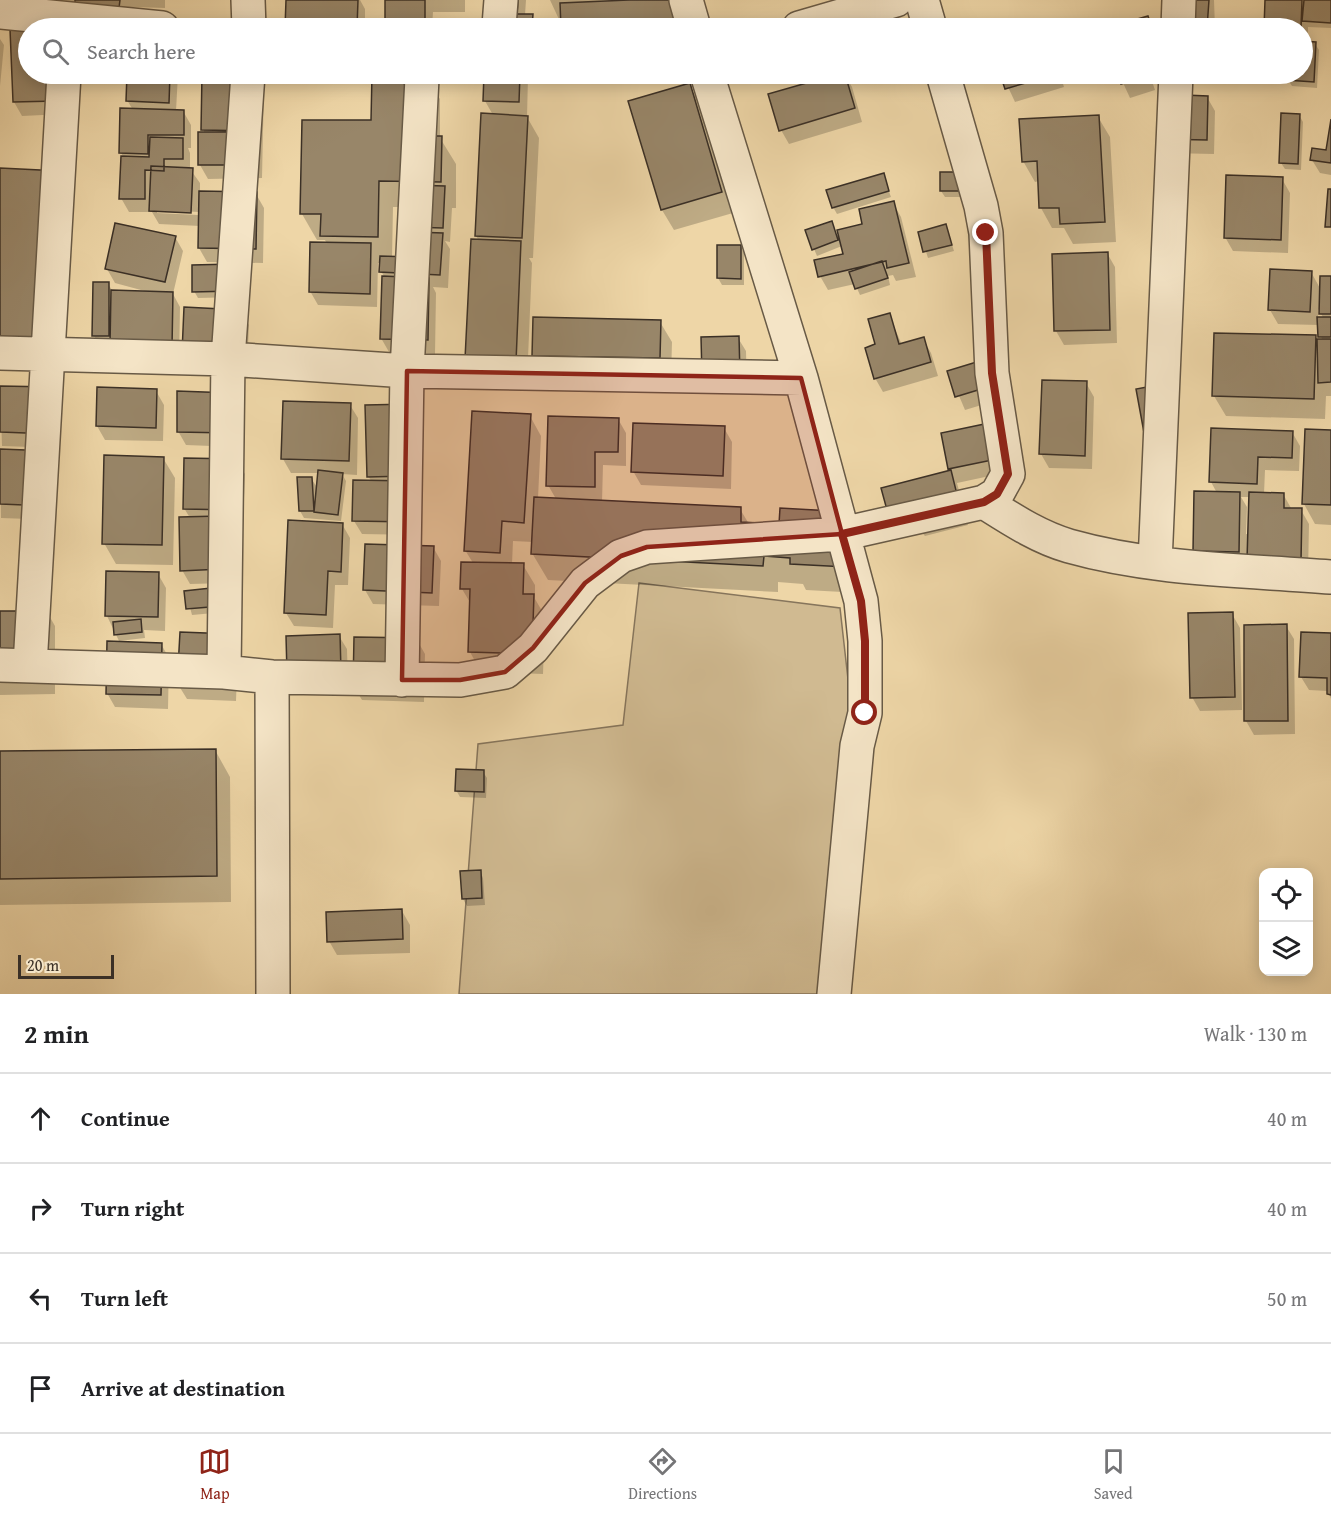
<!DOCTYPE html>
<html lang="en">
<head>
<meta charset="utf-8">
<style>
	body { margin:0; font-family:"Gentium Book Plus",serif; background:#f2f2f2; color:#202124 }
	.controls { position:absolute; right:18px; bottom:18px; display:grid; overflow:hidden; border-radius:12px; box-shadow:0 3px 15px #0003 }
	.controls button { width:54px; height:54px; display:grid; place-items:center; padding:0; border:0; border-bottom:2px solid #e0e0e0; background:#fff; color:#202124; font:30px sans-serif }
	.scale { position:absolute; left:18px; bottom:15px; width:96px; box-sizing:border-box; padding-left:6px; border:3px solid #3b3026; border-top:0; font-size:16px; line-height:21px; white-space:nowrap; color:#3b3026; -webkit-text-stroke:4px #f4e4c6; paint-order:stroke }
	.stop { position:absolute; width:18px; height:18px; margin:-14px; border:4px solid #8f2418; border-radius:50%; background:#fff }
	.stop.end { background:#8f2418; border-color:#fff; box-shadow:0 2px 6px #0008 }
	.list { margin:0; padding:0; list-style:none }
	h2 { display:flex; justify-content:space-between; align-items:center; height:78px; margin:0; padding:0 24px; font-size:26px }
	h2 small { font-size:20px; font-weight:400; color:#757577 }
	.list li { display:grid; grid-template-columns:39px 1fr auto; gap:18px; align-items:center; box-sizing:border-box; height:90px; padding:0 24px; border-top:2px solid #e0e0e0 }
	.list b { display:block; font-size:22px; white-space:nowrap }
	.list em { font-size:20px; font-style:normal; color:#757577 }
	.icon { flex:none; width:33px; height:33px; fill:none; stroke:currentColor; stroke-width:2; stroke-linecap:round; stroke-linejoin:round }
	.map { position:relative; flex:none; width:1331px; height:994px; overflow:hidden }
	.search { position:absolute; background:#fff; box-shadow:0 3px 15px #0003; left:18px; right:18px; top:18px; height:66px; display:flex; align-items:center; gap:15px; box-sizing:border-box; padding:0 21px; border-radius:33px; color:#757577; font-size:22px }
	.sheet { height:438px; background:#fff }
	nav { display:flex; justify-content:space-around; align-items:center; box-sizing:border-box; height:84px; border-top:2px solid #e0e0e0; background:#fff; font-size:16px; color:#757577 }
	nav a { display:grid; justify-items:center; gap:3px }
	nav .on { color:#8f2418 }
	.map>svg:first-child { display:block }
</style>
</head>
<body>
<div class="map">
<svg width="1331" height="994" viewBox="0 0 1331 994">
	<rect width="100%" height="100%" fill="#eed6a7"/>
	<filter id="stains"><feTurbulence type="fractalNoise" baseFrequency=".00333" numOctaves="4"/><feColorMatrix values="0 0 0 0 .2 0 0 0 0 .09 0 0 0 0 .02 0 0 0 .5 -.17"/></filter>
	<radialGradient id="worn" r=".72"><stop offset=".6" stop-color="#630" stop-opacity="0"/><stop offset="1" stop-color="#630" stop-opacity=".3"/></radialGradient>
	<path fill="#d0ba91" stroke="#86755c" stroke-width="1.5" d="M639 583 840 608 851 706 825 994H459L478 744 623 725Z"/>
	<path fill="#0003" fill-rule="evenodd" d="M47 0H165V8L132 7 130 28 55 14Z
		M287 0H360L365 9V28H287Z
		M387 0H465V12H433L432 28H388Z
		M490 0H526L525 15 532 16 539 28H489Z
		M550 0H681L693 28H563Z
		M1164 0H1214L1215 28H1163Z
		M1266 0H1331V28L1308 27V43L1315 44 1319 50 1317 88 1292 86 1288 80V74H1302V28H1266Z
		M1148 18 1154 28H1111Z
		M28 30V74H63L64 114 22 116 14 102 12 31Z
		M0 39 4 45 0 86Z
		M129 74H178L176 111H183L191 125V148H188L190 153V169L200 183V192L256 194 264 208 263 263 207 262 199 248 200 226 159 224 152 212H129L121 198 124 158 121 153 133 110 127 100ZM157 210 199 212 198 215 157 213Z
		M204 74H258L264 84 262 178 208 179 200 165 204 133Z
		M374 74H426L440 99V138L456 164V208H452L450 242 445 241 450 249 448 288 433 287 436 293 435 354 389 352 381 338 385 278 381 271V263H378L377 307 318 305 310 291 327 244 325 240H317L302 214 303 121 373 122ZM393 207H412L415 259 392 258Z
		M485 74H525L528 77 527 117 539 138 533 258H529L532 263 527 382 478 379 479 241 476 236 493 115 485 101Z
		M844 74 852 87 862 122 789 144 781 130 770 95Z
		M1002 74H1060L1064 87 1015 102Z
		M1119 74H1156L1150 75 1155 90 1130 98Z
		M689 85 701 105 733 213 674 230 662 210Z
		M1207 97 1215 111 1214 154 1168 153Z
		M1299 115 1303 122 1301 170 1285 169 1281 163Z
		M1098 117 1110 137 1116 242 1073 244 1064 228H1052L1041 208 1039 181 1035 182 1023 161Z
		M1331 129V175L1320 173 1312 160 1328 152Z
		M0 170 71 192 66 360Z
		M958 174 962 197H945L941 191Z
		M883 175 891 197 837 214 833 207Z
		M1282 179 1290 193 1288 253 1233 251 1225 237Z
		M893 203 901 217 916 277 896 281 893 275 888 276 890 285 860 295 855 284 828 290 820 276 844 255 842 246 817 256 814 249 835 230 842 245Z
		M946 226 954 251 928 258 920 233Z
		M175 237 183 251 173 294 180 307 179 360 98 342 94 336 108 284 112 290 152 293 115 283 107 269Z
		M741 247 744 253V285H722L718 278Z
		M1107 253 1115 267 1117 343 1064 345 1056 331Z
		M193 266 237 297 198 298 194 291Z
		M1311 272 1321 290 1331 278V396H1326L1325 419 1226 416 1214 396 1315 336 1317 341 1322 340 1319 325 1278 324 1270 310ZM1318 309 1324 319H1318Z
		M241 311 249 325 247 368Z
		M889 315 902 345 923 339 931 353 938 376 883 392 875 378 877 345Z
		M660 322 672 342 671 378 546 376 534 355Z
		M738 338 746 351 747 390 712 391Z
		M949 372 1008 397 965 410Z
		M1086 383 1094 397 1092 469 1049 468 1041 454Z
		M0 387 59 448 2 446Z
		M156 391 164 405 163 441 105 440 97 426Z
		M179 393 237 447 186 445 178 431Z
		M350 405 358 418 357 475 342 474 346 481 341 521 304 518 300 511 299 479 311 478 318 489 319 473H291L283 459Z
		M367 407 418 535 362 534 354 521 372 482 368 476Z
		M530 416 541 436 538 498 556 499 548 485 618 419 626 433V466L603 465 602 502 740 509 749 524 864 540 861 593 806 590 803 584 778 582V592L548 580 532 553 533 542 513 541 512 564 523 565 535 585V599L545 616 543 674 481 672 470 652 471 604 462 589 473 563 465 550Z
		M724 428 732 442 731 489 641 485 633 471Z
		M1331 431V525L1315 524 1304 504Z
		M1292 432 1300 446 1299 471 1265 470 1264 494H1283L1291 508 1301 510 1309 524 1308 574 1257 573 1246 554V566L1194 551 1217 493 1211 482ZM1241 497H1250L1249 534H1246L1247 507Z
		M943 434 1013 471 957 483 968 525 925 536 883 489 952 472Z
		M0 450 58 466 56 520 1 518Z
		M163 458 175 478 173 565 116 564 104 543Z
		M237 460 245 474 243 523H222L229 583 190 584 182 570 190 518 184 508Z
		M342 524 350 538 348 585H335L333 628 294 626 286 613Z
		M433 547 441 561 439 606 373 604 365 590Z
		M158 574 166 588 165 631 144 630 145 638 119 641 107 616Z
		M186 592 225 612 192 615Z
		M0 612H47L55 626V694L0 695Z
		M1232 614 1240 628 1242 710 1200 711 1192 697Z
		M1286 626 1294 639 1295 734 1254 735 1246 721Z
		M1331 635V699L1328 691 1309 690 1301 677Z
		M339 636 347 649 348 685 297 686Z
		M356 638 417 640 425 654 424 702 362 700 354 687Z
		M161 644 169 658 168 709 115 707 107 693Z
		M238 649 236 701 187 699 179 686Z
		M215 750 230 777 231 902 0 905V752Z
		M483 772 487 778 486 798 460 797 456 790Z
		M480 871 483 878 485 905 467 906 463 899 462 872Z
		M402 911 410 925V953L337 955 329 941Z"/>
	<path fill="#988669" stroke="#3b3026" stroke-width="1.5" d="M75 0H120L119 8 75 5Z
		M286 0H358L357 28H285Z
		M385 0H425V27L385 26Z
		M489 0H518L517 14H533L532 28H487Z
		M629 0H681L683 28H561L560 3Z
		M1163 0H1209L1207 28H1162Z
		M1265 0H1302L1301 28H1264Z
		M1304 0H1331V23L1302 21Z
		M1148 16 1152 28H1106Z
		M1042 21 1044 28H1017Z
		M10 29H28V74H57V101L13 102Z
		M1302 41 1316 42 1314 82 1286 80 1287 74H1302Z
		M127 74H170L169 103 126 101Z
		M202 74H257L256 131 201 130Z
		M372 74H426L425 136H442L441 182 379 181 378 237 320 236 321 214H300L302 120H371Z
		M484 74H520L519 102 483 101Z
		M838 74H845L855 108 779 131 768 94Z
		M1000 74H1057L1005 89Z
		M1118 74H1147L1148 76 1121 84Z
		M690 83 722 192 661 210 628 101Z
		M1160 94 1208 96 1207 140 1159 139Z
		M120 108 184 110V135H148V154L119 153Z
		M481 113 528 116 522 238 475 236Z
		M1281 113 1300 114 1298 164 1279 163Z
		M1099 115 1105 222 1060 224 1059 208H1039L1037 161 1022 162 1019 119Z
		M1331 119V163L1310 160 1312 148 1326 150Z
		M198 132H233V165H198Z
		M150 137 183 138V159H164V171L145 170V199H119L121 156 149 157Z
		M151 166 193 168 191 213 149 211Z
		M0 168 60 171 55 340 0 338Z
		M940 172H959V191H940Z
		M884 173 889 191 832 208 826 190Z
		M1226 175 1283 177 1281 240 1224 238Z
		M411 185 445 186 443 228 410 227Z
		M1328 189H1331V227H1325Z
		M199 191 257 192 256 249 198 248Z
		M894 201 909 263 887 268 886 261 818 277 814 260 843 254 837 230 862 224 859 209Z
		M832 221 838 240 812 250 805 230Z
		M115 223 176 236 165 282 105 269Z
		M946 224 952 245 923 252 918 232Z
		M414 232 443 233 440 275 379 272 380 256 413 257Z
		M471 239 521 241 516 362 465 359Z
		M310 242 371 243 370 294 309 292Z
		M717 245H741V279L717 278Z
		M1108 252 1110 330 1054 331 1052 254Z
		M882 261 888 278 855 289 849 272Z
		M233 264 234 291 192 292V265Z
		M1270 269 1312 271 1310 312 1268 310Z
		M382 276 429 278 428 340 380 339Z
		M1320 276H1331V314H1319Z
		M93 282H109V336H92Z
		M111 290 173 292 172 347 110 345Z
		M184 307 241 310 240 355 182 353Z
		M890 313 899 344 924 337 931 362 874 379 865 348 875 344 868 319Z
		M533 317 661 320 660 358 532 356Z
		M1317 317H1331V337H1318Z
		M1214 333 1316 335 1314 399 1212 396Z
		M739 336 740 376 702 377 701 337Z
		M1317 339H1331V382L1318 383Z
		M993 357 1001 383 955 397 947 371Z
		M1042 380 1087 381 1085 456 1039 454Z
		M1158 385 1147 449 1136 389Z
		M0 386 53 387 51 434 0 432Z
		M97 387 157 389 156 428 96 426Z
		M177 391 231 393 230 433 177 432Z
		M283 401 351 403 349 461 281 459Z
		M412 404 409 476 367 477 365 405Z
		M472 411 531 414 524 523 502 521 500 553 464 551Z
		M548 416 619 418 618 452H595V487L546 486Z
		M999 421 1007 457 948 469 941 433Z
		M633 423 725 426 723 476 631 472Z
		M1211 428 1293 431 1292 458 1258 457 1257 484 1209 482Z
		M1305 429 1331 430V505L1302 504Z
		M0 449 51 451 48 506 0 504Z
		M104 455 164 457 162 545 102 544Z
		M184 458 238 459 236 510 183 509Z
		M318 470 343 473 338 515 314 512Z
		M951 470 961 511 890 521 881 488Z
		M297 477H312L314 511H299Z
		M353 480 411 481V522L352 521Z
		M1194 491 1240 492 1239 552 1193 551Z
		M1249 492 1284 493V508H1302L1301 561 1247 560Z
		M534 497 741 507V522L779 524 780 508 850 512 847 567 790 564V558L764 556 763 566 531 554Z
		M220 516 222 569 180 571 179 517Z
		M288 520 343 523 341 572 328 571 326 615 284 613Z
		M365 544 434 546 432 593 363 590Z
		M461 562 524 563 523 594H534L532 654 468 652 470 589H460Z
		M106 571 159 572 158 617 105 616Z
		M220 587 222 606 186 609 184 591Z
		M0 611H48V681H0Z
		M1233 612 1235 697 1190 698 1188 613Z
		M141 619 142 632 114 635 113 622Z
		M1287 624 1288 721H1244V625Z
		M180 632 231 634 177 686Z
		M1301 632 1331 633V695L1327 694V678L1299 677Z
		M340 634 341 671 287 673 286 636Z
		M354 637 418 638 353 687Z
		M107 641 162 643 161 695 106 694Z
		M216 749 217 876 0 879V751Z
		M456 769 484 770V792L455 791Z
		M481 870 482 898 462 899 460 871Z
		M402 909 403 939 327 942 326 912Z"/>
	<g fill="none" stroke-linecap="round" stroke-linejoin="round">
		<defs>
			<path id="street" d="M248 0 249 28
				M686 0 694 28
				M922 0 930 28
				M0 12 162 28
				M499 26 501 0
				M799 28 896 0
				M1178 28 1179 0
				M707 74 801 378 861 601 865 641V713L857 746 834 994
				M0 353 228 359 407 371 801 378
				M984 502C1011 519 1038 537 1069 546 1154 570 1244 570 1331 577
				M1155 563 1176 74
				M0 665 224 672 272 677 460 680 505 672 533 648 585 583 621 556 647 547 842 534 984 502 997 494 1008 474 992 373 986 233 981 206 943 74
				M30 666 64 74
				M224 672 228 359 248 74
				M272 677 273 994
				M402 680 407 371 422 78 418 74"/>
		</defs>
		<use href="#street" stroke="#685a46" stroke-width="36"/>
		<use href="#street" stroke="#f4e4c6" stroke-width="33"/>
	</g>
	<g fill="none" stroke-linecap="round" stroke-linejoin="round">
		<path stroke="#8f2418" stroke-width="8" d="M865 713V641L861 601 842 534 984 502 997 494 1008 474 992 373 986 233"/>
	</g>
	<path fill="#8f2418" fill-opacity="0.2" stroke="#8f2418" stroke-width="4.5" stroke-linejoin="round" d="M407 371 801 378 842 534 647 547 621 556 585 583 533 648 505 672 460 680H402Z"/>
	<rect width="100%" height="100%" filter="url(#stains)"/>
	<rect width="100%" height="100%" fill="url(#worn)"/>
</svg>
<div class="controls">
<button><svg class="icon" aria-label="locate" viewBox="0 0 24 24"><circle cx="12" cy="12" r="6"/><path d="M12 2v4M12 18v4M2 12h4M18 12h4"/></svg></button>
<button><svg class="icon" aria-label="layers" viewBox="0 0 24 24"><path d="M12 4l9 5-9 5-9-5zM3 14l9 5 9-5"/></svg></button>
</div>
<div class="scale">20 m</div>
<div class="stop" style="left:865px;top:713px"></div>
<div class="stop end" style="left:986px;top:233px"></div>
<div class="search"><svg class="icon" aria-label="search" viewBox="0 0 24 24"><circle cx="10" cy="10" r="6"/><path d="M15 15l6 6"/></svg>Search here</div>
</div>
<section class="sheet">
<h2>2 min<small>Walk · 130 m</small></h2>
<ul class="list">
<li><svg class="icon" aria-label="ahead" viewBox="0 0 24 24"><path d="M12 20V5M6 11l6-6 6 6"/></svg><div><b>Continue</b></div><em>40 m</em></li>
<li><svg class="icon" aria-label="right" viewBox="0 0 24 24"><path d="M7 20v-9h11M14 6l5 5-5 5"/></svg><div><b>Turn right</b></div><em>40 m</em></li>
<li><svg class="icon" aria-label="left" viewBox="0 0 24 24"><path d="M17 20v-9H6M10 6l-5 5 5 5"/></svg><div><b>Turn left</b></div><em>50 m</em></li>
<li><svg class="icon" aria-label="arrive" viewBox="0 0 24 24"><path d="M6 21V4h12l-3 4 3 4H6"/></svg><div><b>Arrive at destination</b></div></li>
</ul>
</section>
<nav>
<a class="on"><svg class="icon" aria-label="map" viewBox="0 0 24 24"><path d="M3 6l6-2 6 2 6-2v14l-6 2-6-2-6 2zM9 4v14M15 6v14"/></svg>Map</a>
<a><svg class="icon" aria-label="directions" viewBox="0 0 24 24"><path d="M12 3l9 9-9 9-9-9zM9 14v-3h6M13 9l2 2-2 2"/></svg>Directions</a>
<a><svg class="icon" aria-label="saved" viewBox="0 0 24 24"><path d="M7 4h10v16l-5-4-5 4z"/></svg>Saved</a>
</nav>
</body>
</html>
